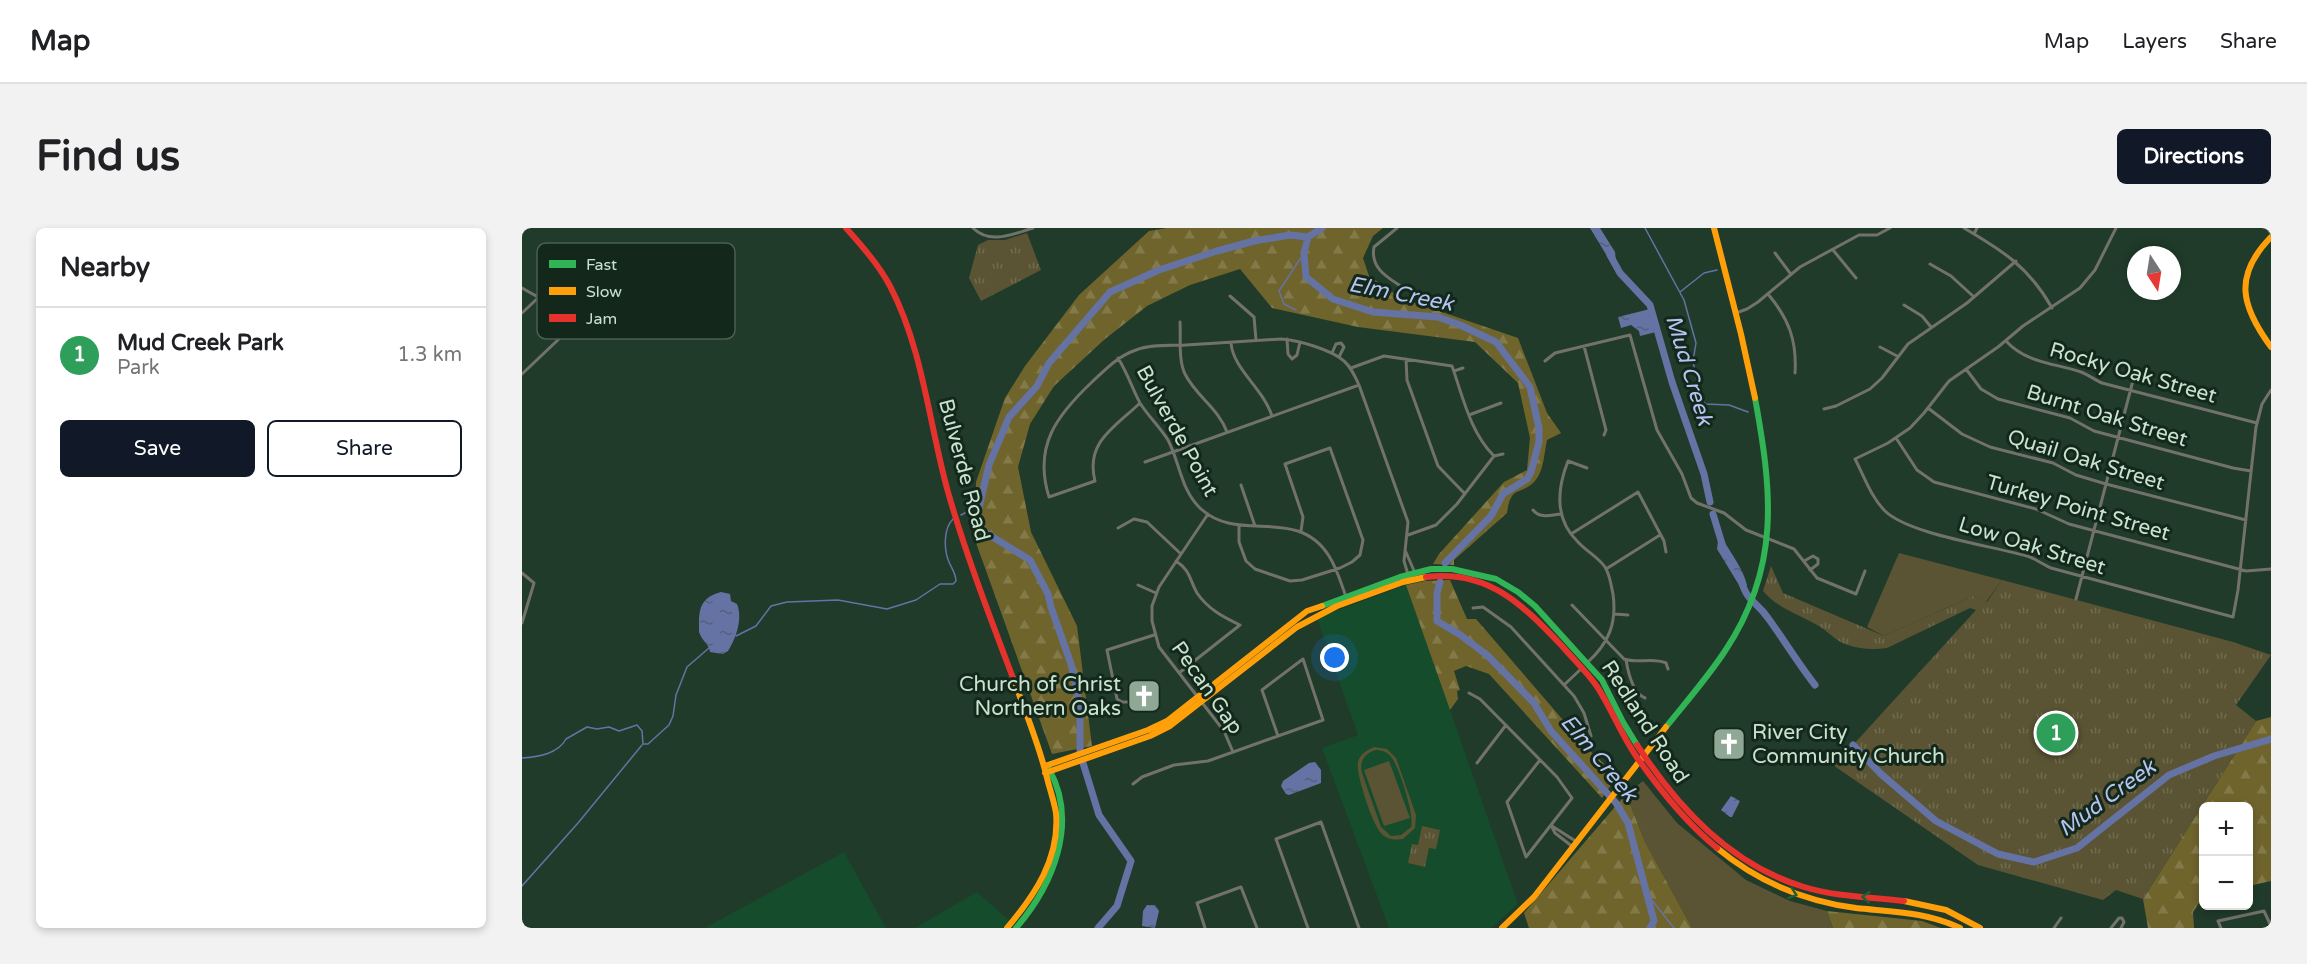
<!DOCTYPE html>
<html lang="en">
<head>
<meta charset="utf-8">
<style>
	body { margin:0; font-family:"Varela Round",sans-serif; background:#f2f2f2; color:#202124 }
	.controls { position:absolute; right:18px; bottom:18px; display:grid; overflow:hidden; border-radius:9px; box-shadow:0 3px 9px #0003 }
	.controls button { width:54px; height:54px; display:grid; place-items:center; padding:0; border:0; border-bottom:2px solid #e0e0e0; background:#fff; color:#202124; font:30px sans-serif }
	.compass { position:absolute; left:1605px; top:18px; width:54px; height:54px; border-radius:50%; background:#fff; box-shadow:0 3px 9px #0003; rotate:168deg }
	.you { position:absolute; left:813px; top:430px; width:21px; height:21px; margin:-15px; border:4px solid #fff; border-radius:50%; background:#1a73e8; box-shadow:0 0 0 9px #1a73e833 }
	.badge { display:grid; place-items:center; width:39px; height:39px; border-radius:50%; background:#111827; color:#fff; font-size:20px; font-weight:700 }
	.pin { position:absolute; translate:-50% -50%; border:3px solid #fff; box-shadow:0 2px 6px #0006 }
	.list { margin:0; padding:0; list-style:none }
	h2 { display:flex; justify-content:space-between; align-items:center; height:78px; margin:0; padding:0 24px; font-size:26px }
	h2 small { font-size:20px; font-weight:400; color:#757577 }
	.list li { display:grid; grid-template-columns:39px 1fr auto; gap:18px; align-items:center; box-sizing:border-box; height:96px; padding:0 24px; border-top:2px solid #e0e0e0 }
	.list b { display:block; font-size:22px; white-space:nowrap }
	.list p { margin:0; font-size:20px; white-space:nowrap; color:#757577 }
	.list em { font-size:20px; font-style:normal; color:#757577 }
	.actions { display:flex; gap:12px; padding:18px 24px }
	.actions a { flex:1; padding:14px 0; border:2px solid #111827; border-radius:9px; text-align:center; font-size:21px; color:#111827 }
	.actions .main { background:#111827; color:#fff }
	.map { position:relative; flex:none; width:1749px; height:700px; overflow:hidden; border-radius:9px }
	header { display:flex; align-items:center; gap:36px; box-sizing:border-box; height:84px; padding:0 30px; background:#fff; border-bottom:2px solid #e0e0e0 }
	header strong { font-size:28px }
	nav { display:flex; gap:33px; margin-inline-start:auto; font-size:21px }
	.intro { display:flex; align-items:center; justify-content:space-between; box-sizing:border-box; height:144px; padding:0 36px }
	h1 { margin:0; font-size:42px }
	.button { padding:15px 27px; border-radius:9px; background:#111827; color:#fff; font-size:21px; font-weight:700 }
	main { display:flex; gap:36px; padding:0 36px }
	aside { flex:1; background:#fff; border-radius:9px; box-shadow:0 3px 9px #0003 }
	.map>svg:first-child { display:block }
</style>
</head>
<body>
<header>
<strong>Map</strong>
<nav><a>Map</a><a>Layers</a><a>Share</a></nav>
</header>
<div class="intro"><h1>Find us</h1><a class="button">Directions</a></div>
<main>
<aside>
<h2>Nearby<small></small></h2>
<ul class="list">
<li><span class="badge" style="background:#2e9e5b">1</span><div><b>Mud Creek Park</b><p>Park</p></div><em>1.3 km</em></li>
</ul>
<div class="actions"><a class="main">Save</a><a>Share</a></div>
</aside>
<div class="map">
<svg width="1749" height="700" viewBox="0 0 1749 700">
	<defs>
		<pattern id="forest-firs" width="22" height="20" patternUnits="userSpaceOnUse" patternTransform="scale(1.5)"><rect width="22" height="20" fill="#70642d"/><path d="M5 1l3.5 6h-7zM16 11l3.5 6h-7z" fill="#837a4a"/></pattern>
		<pattern id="park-tufts" width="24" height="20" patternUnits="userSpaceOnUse" patternTransform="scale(1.5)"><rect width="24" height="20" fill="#5a5434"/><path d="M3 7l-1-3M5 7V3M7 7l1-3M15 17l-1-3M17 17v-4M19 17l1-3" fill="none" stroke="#706c50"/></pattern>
		<pattern id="water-ripples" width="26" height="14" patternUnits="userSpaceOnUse" patternTransform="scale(1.5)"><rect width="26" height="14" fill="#6473a3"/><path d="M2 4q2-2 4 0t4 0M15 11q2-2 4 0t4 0" fill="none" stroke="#54607b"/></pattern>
	</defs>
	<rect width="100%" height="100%" fill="#203b2a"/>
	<path fill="#154c2b" d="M884 357 996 676 969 700H867L800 520 836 507 795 390Z
		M322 624 364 700H183Z
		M455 664 488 693 480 700H393Z"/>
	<path fill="#5a5434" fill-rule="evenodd" d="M1377 325 1480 352 1464 374 1451 368 1362 408 1345 399Z
		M852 519 865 521 874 530 894 587 893 600 881 611C873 612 865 612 859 605 851 598 833 544 836 534 838 526 845 522 852 519ZM853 522C860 522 866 524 870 530 877 539 893 588 889 599L879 607 869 608 859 599 840 545C837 534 842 526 853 522Z
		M867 533 888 590 862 598 842 542Z
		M1121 553 1155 595 1224 652 1268 673 1305 683 1311 700H1170L1123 614 1104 566Z"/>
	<path fill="url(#forest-firs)" d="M645 0H861L851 8 841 30 847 48 879 70 996 110 1025 185 1039 205 1025 212C1022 225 1022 244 1012 254 998 268 989 256 985 285L932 332V337L911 336 917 326 982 254 1005 242 1008 210 996 155 953 114 836 99 750 80 718 41 668 57 625 78 583 111 532 158 508 196 496 239 509 304 555 398 570 518 530 526 453 312 454 254 483 170 503 138 557 67 627 3Z
		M928 352 945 391H954L1066 521 1095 548 1080 570 967 446 944 438 932 443 938 462 935 463 936 471 928 482 884 357 903 353Z
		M1749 489V653L1727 658 1726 578H1682L1681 669 1671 684 1672 700H1626L1621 671 1734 493Z
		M1104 566 1123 614 1170 700H1007L1002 685Z
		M1305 683 1400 693 1419 700H1311Z"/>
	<path fill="url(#park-tufts)" d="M505 5 519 42 459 73 447 50 456 17 466 12H483Z
		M1249 338 1261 365 1362 408 1451 368 1465 374 1480 352 1711 414 1749 427 1714 477 1734 493 1621 671 1594 662 1581 672 1456 637 1308 535 1331 517 1454 382 1448 380 1365 420C1351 422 1336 421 1323 416 1315 413 1307 405 1300 400 1280 387 1257 382 1241 363Z
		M900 598 918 602 914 621 907 620 903 639 886 635 890 616 896 617Z"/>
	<path fill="url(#water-ripples)" d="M1068 0H1078L1093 24 1094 34 1091 36 1088 33Z
		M1128 81 1134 104 1118 108 1117 103 1109 97 1099 100 1096 89Z
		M1199 312 1202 313C1210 327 1221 341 1225 357L1220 362 1195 321 1196 313Z
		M199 364 208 366 209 373 215 376C221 391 214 410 206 423L201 426 188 424C187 416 180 413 177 404 177 403 177 397 177 395 177 378 181 369 199 364Z
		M793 534 799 542V555L767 567 764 566 759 558 761 553 787 535Z
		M1209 568 1218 573 1210 589H1208L1199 582Z
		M625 677H633L637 683 633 700 620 698 621 683Z"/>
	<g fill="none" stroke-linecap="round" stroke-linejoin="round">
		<path stroke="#6473a3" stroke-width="1.5" d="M1123 0 1162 72 1174 115 1171 133 1177 166 1183 176 1207 177 1226 184
			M1158 64 1182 45 1195 42
			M774 82 762 76 757 63 782 25
			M439 287 458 277
			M214 408 234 398 249 378 265 374 316 372 365 381 394 372 418 356H431L434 353C434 346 430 341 427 334 422 322 421 301 431 291
			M0 530C16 529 36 526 44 511L65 499 75 501 87 499 97 503 115 497 120 503 121 516H126L147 497 151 488 154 467 165 439 187 420
			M0 658 56 595 120 517
			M1125 666 1152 700"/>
		<path stroke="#6473a3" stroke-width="7" d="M800 0 786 9 782 25 784 49 811 71 851 84 916 89 938 97 974 114 1008 159 1017 200V214L1009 244 1005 251 981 266 969 288 923 335
			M1088 27 1098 45 1128 77 1150 154 1182 246 1188 274
			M1191 286 1201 319
			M1219 352C1226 376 1234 372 1246 390 1262 412 1276 435 1293 457
			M918 354 915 365V393L937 406 965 427 1012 475 1029 503 1094 575 1106 595 1132 693 1128 700
			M529 379 526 366 508 332 461 303 455 288 467 237 487 189 515 158 527 135 588 64 637 42 695 23 732 13 768 7 786 9
			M530 382 549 436 558 478V523
			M1331 517 1359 546 1414 593 1476 626 1512 634 1555 620 1647 547 1692 528 1749 511
			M561 535 577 587 609 633 595 678 576 700"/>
		<path stroke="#72726b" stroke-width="3" d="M451 0C468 17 491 6 511 0
			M875 0 852 19C848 40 865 49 880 59
			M1442 0C1481 23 1507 39 1530 80
			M1594 0 1573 42 1558 60 1501 98 1476 119 1427 153 1402 185 1388 200 1366 215 1333 231C1342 248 1349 269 1363 283 1388 307 1472 318 1508 329 1515 332 1522 337 1529 340L1711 389 1716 362 1734 199 1740 176 1749 162
			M1745 0 1749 5
			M1452 6 1455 0
			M1311 22 1334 50
			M1253 25 1268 45
			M1408 36 1429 48 1452 69
			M0 60 57 92 0 146
			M1246 66C1267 91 1275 113 1273 145
			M708 68 732 89 734 112
			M1382 77 1400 88 1409 99
			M0 85 17 69
			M1214 85 1225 81 1236 74 1278 39 1337 7H1355L1368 0
			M658 94C659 111 656 131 663 146 674 168 697 181 705 204
			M765 111 766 126 770 131 775 127 778 114
			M1484 113C1504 135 1532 135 1559 144 1567 147 1573 152 1580 155L1735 195
			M709 115C711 141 741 160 750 188
			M1062 118 1084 202 1082 207
			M1358 119 1375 128
			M810 125 814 116 819 115 822 119 817 129
			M596 130C606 146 610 160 618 175 626 188 638 199 646 212 658 235 659 263 679 281 717 316 775 277 807 328 816 342 820 359 826 374
			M884 131 885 152 916 238 943 266
			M1023 133 1033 125 1108 107 1135 202 1160 246 1169 270 1175 275 1202 285 1224 302 1272 321 1295 350 1334 366 1343 343
			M829 140 862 128 930 138C941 169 948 204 972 228
			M1444 141 1459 161 1476 171 1548 190 1572 203 1711 240 1729 243
			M932 143 941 140
			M618 175C593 199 563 214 573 253L527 269C511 218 535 187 570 154 584 141 596 128 614 122 629 116 648 118 664 117 696 115 727 113 759 111 776 112 810 122 822 133 829 139 833 148 837 157L886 294 882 333 888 353
			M1406 180 1440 206 1468 219 1531 235 1554 247 1584 256 1724 292
			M1302 181 1314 178 1348 161 1360 150 1386 116 1445 75 1494 33
			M947 187 979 175
			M1374 210 1395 242 1412 254 1514 281 1547 296 1724 343 1749 341
			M623 234 837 157
			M1065 240 1046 233C1035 261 1032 291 1056 314 1064 323 1076 329 1083 339 1088 347 1089 357 1091 366 1095 395 1087 415 1065 435
			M719 257 733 298
			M1011 282C1018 291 1029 287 1039 286
			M686 286 637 359 630 378V393L637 419 702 503 711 524
			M717 297V314L724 333 733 341 768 353 780 352 818 340 830 334 838 327 841 312 808 220 763 236 781 289 779 303
			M596 300 612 291 625 294 659 326
			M1049 306 1116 264 1142 313 1144 324
			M886 307 914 297 935 276 972 228 981 226
			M883 322 893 345
			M654 333C669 343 667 351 675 365 686 381 701 389 718 397L657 445
			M1282 333 1291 328 1296 331V336L1288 342
			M1084 341 1138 307
			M0 345 12 355 0 395
			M616 357 634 365
			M1554 371 1614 141
			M1050 377 1102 431C1117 436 1130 429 1144 435L1146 441
			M951 380 961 379 989 399 1052 468 1062 485 1069 508
			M1093 386 1106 387
			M1104 432C1106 444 1111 465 1123 470
			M1042 457 1060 440
			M947 465 958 471 1035 549 1050 570 1004 629
			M606 474H600L595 471 585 422 632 407
			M955 535 984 497
			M611 556 620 549 652 537 686 533 801 492 781 431 740 462 756 508
			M1029 597 1033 605 1051 619
			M1030 598 1055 614
			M1004 629 985 574 1018 532
			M683 700 675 675 719 659 735 700
			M786 700 754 611 799 594 837 700
			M1532 700 1539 690
			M1589 700 1597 690H1600L1602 694 1599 700
			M1699 700 1696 693 1742 683 1749 698"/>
		<path stroke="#30b455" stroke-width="6" d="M800 378 878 349 909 341H930L974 351 996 364 1013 378 1080 452 1101 494 1115 517
			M1144 499C1164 474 1186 449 1203 423 1259 339 1250 263 1233 170
			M494 700C531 657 557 595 527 541"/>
		<path stroke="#ff9f0a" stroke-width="6" d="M1192 0 1219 106 1233 170
			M1749 9C1711 48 1719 78 1749 119
			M523 538 626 502 645 493 785 383 800 378
			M523 545 628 508 648 498 775 399 815 378 881 354 904 349
			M1195 620C1236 654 1281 673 1334 680 1371 684 1404 684 1438 700
			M1382 673 1424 682 1458 700
			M485 700C513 667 538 630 534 585 532 573 528 562 525 550 517 516 503 483 491 450
			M980 700 1012 669 1144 499"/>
		<path stroke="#e5322d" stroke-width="6" d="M324 0C340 18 356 36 368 58 401 121 407 196 426 264 444 327 468 389 491 450
			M904 349C966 341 1001 377 1040 418 1052 432 1066 445 1076 460 1090 482 1099 506 1114 528 1137 561 1163 594 1195 620
			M1115 517C1156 580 1209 637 1282 659 1315 669 1348 669 1382 673"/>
	</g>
	<defs><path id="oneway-chevron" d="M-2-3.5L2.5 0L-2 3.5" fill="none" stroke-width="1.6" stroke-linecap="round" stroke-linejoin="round" transform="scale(1.5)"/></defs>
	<g stroke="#1f6032">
		<use href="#oneway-chevron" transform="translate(1271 666) rotate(19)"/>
		<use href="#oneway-chevron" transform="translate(1344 669) rotate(-176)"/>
	</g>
	<defs>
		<symbol id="church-square" viewBox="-11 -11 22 22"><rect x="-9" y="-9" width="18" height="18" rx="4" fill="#8ea895" stroke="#13281a"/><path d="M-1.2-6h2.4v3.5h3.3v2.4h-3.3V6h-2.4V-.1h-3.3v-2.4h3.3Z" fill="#fff"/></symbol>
	</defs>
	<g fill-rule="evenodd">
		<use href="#church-square" x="603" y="449" width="38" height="38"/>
		<use href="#church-square" x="1188" y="497" width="38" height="38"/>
	</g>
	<g text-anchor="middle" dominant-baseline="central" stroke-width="6" stroke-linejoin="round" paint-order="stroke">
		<g font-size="21" fill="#c9e3cf" stroke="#13281a">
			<text transform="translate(1611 145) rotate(16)">Rocky Oak Street</text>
			<text transform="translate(1585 188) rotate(17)">Burnt Oak Street</text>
			<text transform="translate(655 203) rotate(61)">Bulverde Point</text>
			<text transform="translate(1564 232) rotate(17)">Quail Oak Street</text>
			<text transform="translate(442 242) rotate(75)">Bulverde Road</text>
			<text transform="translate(1556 280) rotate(16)">Turkey Point Street</text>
			<text transform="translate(1510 318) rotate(17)">Low Oak Street</text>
			<text transform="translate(685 460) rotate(55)">Pecan Gap</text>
			<text transform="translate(1123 494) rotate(57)">Redland Road</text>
		</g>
		<g font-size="21" fill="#c9e3cf" stroke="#13281a" text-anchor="end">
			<text x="599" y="456">Church of Christ<tspan x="599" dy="24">Northern Oaks</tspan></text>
			<text x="1230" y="504" text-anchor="start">River City<tspan x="1230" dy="24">Community Church</tspan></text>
		</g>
		<g font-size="22" font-style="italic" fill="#b6c4f3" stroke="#13281a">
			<text transform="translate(879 66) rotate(11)">Elm Creek</text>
			<text transform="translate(1167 142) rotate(73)">Mud Creek</text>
			<text transform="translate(1077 530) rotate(50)">Elm Creek</text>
			<text transform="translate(1585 570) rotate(-36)">Mud Creek</text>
		</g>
	</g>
	<rect x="15" y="15" width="198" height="96" rx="9" fill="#13281a" stroke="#4a6050" stroke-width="1.5"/>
	<rect x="27" y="32" width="27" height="8" fill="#30b455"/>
	<rect x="27" y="59" width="27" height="8" fill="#ff9f0a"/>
	<rect x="27" y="86" width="27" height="8" fill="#e5322d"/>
	<g font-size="16" fill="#c9e3cf">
		<text x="64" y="42">Fast</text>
		<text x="64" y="69">Slow</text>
		<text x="64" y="96">Jam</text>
	</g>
</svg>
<div class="controls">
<button>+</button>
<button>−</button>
</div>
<svg class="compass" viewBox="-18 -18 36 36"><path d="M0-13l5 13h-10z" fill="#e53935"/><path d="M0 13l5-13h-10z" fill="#757577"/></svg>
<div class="you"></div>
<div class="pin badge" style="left:1534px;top:505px;background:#2e9e5b">1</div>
</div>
</main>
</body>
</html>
